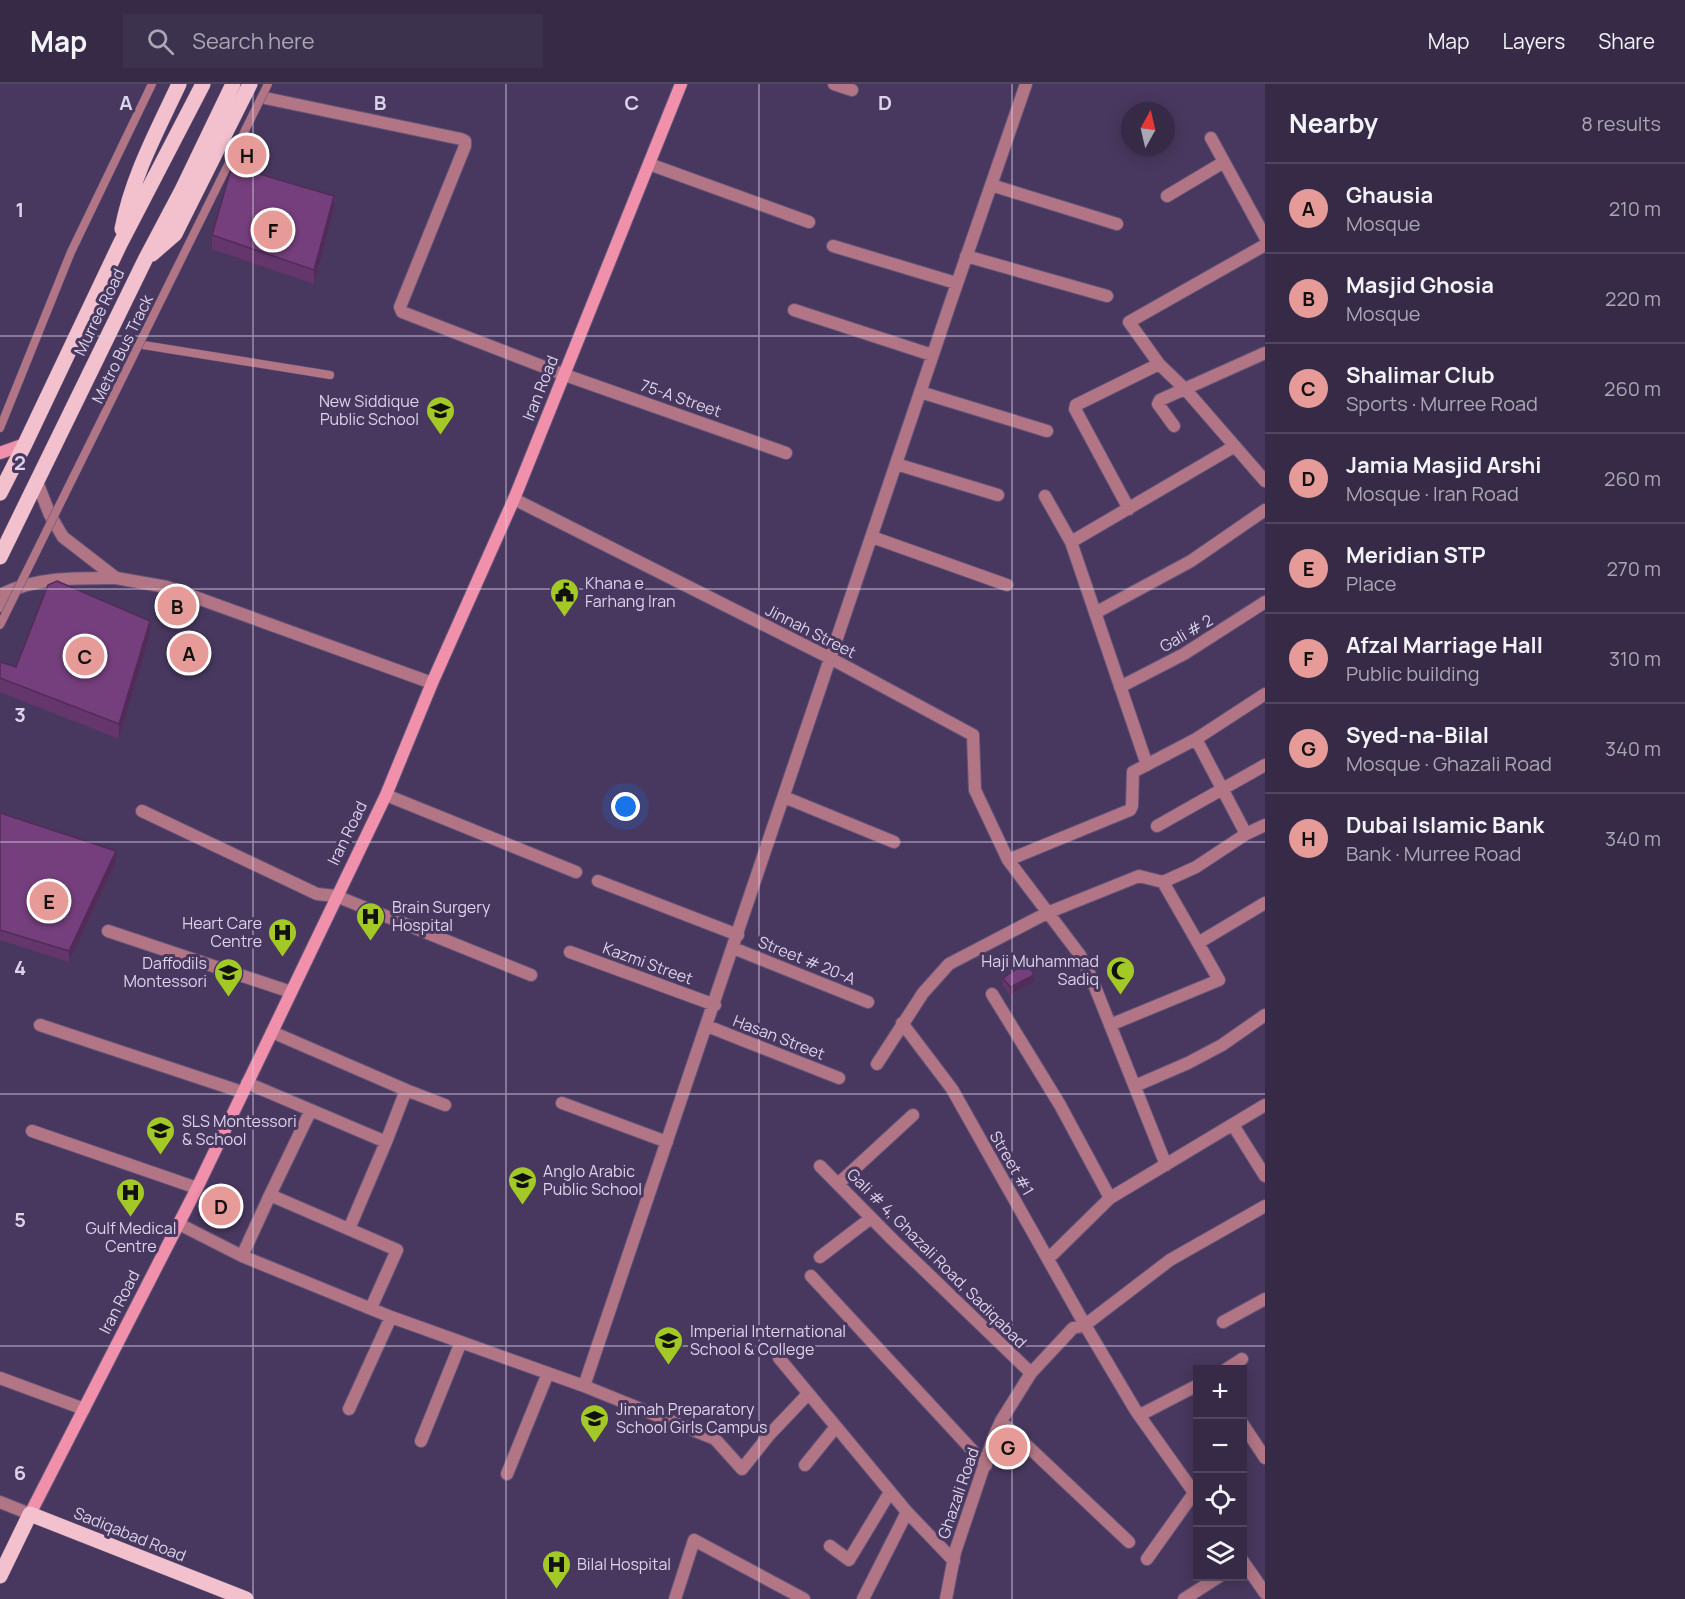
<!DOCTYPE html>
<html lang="en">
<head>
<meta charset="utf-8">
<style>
	body { margin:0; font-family:Manrope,sans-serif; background:#3d324e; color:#f1f3f6 }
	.controls { position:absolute; right:18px; bottom:18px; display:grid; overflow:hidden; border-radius:0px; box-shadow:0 3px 15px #0003 }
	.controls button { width:54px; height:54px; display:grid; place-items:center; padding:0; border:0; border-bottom:2px solid #504660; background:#362a47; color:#f1f3f6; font:30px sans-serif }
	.compass { position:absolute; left:1121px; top:18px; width:54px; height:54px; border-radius:50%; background:#362a47; box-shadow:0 3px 15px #0003; rotate:8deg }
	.you { position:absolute; left:626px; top:723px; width:21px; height:21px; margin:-15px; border:4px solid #fff; border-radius:50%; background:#1a73e8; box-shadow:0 0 0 9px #1a73e833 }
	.badge { display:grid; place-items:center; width:39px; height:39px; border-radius:50%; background:#e69b98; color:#111; font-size:20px; font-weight:700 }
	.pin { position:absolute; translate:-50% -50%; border:3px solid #fff; box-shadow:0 2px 6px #0006 }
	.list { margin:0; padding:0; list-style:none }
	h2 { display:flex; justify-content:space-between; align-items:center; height:78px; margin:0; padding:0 24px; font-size:26px }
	h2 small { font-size:20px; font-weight:400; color:#aaa7b4 }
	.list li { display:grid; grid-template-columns:39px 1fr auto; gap:18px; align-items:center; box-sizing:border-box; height:90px; padding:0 24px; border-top:2px solid #504660 }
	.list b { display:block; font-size:22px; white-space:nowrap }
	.list p { margin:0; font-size:20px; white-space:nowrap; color:#aaa7b4 }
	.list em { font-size:20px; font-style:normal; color:#aaa7b4 }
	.icon { flex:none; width:33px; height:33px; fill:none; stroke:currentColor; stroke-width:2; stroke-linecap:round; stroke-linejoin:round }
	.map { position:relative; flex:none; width:1265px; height:1515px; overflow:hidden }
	header { display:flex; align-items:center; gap:36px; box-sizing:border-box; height:84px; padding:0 30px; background:#362a47; border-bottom:2px solid #504660 }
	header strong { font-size:28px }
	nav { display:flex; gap:33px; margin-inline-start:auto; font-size:21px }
	.search { width:420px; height:54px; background:#3d324e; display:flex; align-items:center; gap:15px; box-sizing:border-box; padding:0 21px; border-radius:0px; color:#aaa7b4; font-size:22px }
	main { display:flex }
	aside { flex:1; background:#362a47 }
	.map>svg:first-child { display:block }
</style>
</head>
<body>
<header>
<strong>Map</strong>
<div class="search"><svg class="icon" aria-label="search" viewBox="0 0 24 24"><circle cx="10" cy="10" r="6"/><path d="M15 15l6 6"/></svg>Search here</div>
<nav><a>Map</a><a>Layers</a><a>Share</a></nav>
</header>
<main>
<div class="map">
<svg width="1265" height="1515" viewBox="0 0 1265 1515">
	<rect width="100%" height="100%" fill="#48385f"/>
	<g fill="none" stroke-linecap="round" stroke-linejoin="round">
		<defs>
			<path id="service" d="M137 260 330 291
				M0 344 71 168 152 0
				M0 524 7 509"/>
			<path id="minor" d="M834 0 852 6
				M265 14 461 55 465 57V62L400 223 402 228 565 291 786 369
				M1211 54 1265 153
				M649 80 809 138
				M991 101 1117 140
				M1167 112 1224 78
				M1265 161 1129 238 1159 280 1186 306 1265 397
				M833 162 956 199
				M966 172 1107 212
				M794 226 932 271
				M920 308 1047 347
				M1174 342 1158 320 1160 316 1265 269
				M896 380 998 411
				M1045 412 1071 458 1147 681
				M514 415 830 574 973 651 975 706 1008 776 1080 871 1091 893 1166 1081
				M1129 425 1075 325 1076 321 1159 280
				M872 453 1007 501
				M1071 458 1235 362
				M116 494 167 503 432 599
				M0 511C35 493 78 494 116 494L63 453 50 431 37 398
				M1095 529 1191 477 1265 426
				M1120 603 1184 570 1265 518
				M1196 655 1246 750
				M386 711 576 788
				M784 713 894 758
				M142 727 317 810 336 812 531 891
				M1157 742 1265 681
				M1008 776 1130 726 1132 722 1133 688 1196 655 1265 610
				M598 797 738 851
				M1163 798 1198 859 1265 819
				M108 847 291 908
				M733 864 868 918
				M570 868 715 921
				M992 910 1060 1021 1110 1114
				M902 939 952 1005 1085 1241 1136 1327 1198 1414
				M40 941 242 1008
				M1110 941 1219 896 1198 859
				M707 942 839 994
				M272 948 406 1006 445 1021
				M877 980 923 909 949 880 1047 829 1139 792 1163 798 1196 783 1246 750 1265 741
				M247 999 386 1058 406 1006
				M1135 1002 1188 979 1222 961 1265 931
				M562 1019 667 1058
				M1233 1041 1265 1092
				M32 1047 197 1104
				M820 1082 893 1156 1031 1289
				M838 1100 913 1031
				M270 1111 311 1026
				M179 1140 242 1172 391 1233 584 1302 715 1355 742 1385 770 1350 808 1310
				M349 1145 386 1058
				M242 1172 270 1111 397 1166 371 1224
				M820 1173 871 1134
				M1049 1174 1110 1114 1265 1021
				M811 1192 986 1381
				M1223 1238 1265 1215
				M779 1274 907 1428 954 1477
				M1225 1286 1242 1275
				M0 1294 84 1325
				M584 1302C732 869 875 433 1026 0
				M349 1325 391 1233
				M1140 1331 1198 1301
				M1001 1337 1129 1458
				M1242 1339 1265 1374
				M421 1357 461 1258
				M805 1381 835 1344
				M507 1390 548 1289
				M830 1462 849 1476 890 1408
				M1147 1475 1194 1409
				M1242 1476 1265 1509
				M675 1515 694 1456 804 1515
				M863 1515 907 1428
				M946 1515 955 1468 993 1355 1001 1337 1031 1289 1073 1244 1085 1241 1170 1176 1265 1122
				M1184 1515 1220 1492"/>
			<path id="tertiary" d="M0 1418 30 1430"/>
			<path id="secondary" d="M0 369 25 360
				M30 1430 197 1104 386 711 432 599 514 415 681 0"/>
			<path id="primary" d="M122 145C132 93 157 47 179 0
				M152 170 175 150 250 0
				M0 409 25 360 120 160 203 0
				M0 473 145 176 182 106 233 0
				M0 1492 30 1430 246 1515"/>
		</defs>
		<use href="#service" stroke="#635478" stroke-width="9"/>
		<use href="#minor" stroke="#635478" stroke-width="14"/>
		<use href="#tertiary" stroke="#635478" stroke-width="14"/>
		<use href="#secondary" stroke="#635478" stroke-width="14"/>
		<use href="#primary" stroke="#635478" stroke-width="16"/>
		<use href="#service" stroke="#b27585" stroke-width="8"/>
		<use href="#minor" stroke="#b27585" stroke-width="12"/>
		<use href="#tertiary" stroke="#b27585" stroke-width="12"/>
		<use href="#secondary" stroke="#f090ab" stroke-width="12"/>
		<use href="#primary" stroke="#f3c1cd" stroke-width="15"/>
		<defs>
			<path id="service-bridge" d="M0 541 268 0"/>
		</defs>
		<use href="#service-bridge" stroke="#635478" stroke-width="9" stroke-linecap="butt"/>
		<use href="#service-bridge" stroke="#b27585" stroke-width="8"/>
	</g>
	<path fill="#65366c" d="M334 126 314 200 212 165V151Z
		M150 551 119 655 0 608V578L16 583Z
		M0 729 116 778 69 878 0 856Z
		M1003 894 1034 898 1010 911 1003 901Z"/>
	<path fill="#522c58" d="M334 112V126L314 200V186Z
		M150 537V551L119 655V640Z
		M116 767V778L69 878V867Z
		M1034 891V898L1010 911V903Z"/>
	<path fill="#753f7d" stroke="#522c58" stroke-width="1.5" d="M232 82 334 112 314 186 212 151Z
		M57 497 150 537 119 640 0 594V578L16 583 48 501Z
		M0 729 116 767 69 867 0 846Z
		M1027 878 1034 891 1010 903 1003 894Z"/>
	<path fill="none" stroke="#dcd3eb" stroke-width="1.5" stroke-opacity="0.55" d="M253 0V1515M506 0V1515M759 0V1515M1012 0V1515M0 252H1265M0 505H1265M0 758H1265M0 1010H1265M0 1262H1265"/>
	<defs>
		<symbol id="school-pin" viewBox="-11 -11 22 30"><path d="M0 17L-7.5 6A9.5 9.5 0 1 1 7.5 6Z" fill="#a3c926" stroke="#48385f"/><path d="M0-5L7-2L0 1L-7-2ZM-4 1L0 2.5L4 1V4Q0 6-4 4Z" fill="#111"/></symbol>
		<symbol id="civic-pin" viewBox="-11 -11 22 30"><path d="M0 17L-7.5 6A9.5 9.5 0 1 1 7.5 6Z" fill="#a3c926" stroke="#48385f"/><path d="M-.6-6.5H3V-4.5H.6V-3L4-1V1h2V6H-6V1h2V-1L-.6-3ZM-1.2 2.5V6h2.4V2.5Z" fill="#111"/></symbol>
		<symbol id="hospital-pin" viewBox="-11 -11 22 30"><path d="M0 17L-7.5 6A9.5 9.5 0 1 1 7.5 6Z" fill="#a3c926" stroke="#48385f"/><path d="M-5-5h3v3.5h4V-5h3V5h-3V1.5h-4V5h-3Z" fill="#111"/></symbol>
		<symbol id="mosque-pin" viewBox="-11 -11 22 30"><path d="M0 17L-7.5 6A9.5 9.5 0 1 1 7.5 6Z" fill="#a3c926" stroke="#48385f"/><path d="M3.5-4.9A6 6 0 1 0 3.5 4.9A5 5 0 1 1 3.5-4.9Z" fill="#111"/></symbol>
		<symbol id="university-pin" viewBox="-11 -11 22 30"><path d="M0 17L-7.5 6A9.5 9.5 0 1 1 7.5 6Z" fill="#a3c926" stroke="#48385f"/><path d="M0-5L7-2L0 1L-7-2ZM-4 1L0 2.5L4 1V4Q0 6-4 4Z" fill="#111"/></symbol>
	</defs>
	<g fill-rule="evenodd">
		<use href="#school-pin" x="424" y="310" width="33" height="45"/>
		<use href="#civic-pin" x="548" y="492" width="33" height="45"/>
		<use href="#hospital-pin" x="354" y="816" width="33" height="45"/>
		<use href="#hospital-pin" x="266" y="832" width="33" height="45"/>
		<use href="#mosque-pin" x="1104" y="870" width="33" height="45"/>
		<use href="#school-pin" x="212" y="872" width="33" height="45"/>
		<use href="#school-pin" x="144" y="1030" width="33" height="45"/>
		<use href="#school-pin" x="506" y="1080" width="33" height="45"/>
		<use href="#hospital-pin" x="114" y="1092" width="33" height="45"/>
		<use href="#university-pin" x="652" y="1240" width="33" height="45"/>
		<use href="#school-pin" x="578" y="1318" width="33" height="45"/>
		<use href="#hospital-pin" x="540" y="1464" width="33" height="45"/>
	</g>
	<g text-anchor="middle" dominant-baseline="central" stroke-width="6" stroke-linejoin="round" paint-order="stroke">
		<g font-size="16" fill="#dcd3eb" stroke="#48385f">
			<text transform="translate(99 228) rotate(-64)">Murree Road</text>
			<text transform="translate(122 265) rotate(-64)">Metro Bus Track</text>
			<text transform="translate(540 304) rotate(-68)">Iran Road</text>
			<text transform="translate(681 314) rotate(19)">75-A Street</text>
			<text transform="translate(811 547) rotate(27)">Jinnah Street</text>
			<text transform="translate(1186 549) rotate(-30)">Gali # 2</text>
			<text transform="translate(347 749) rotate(-64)">Iran Road</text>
			<text transform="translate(807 876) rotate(22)">Street # 20-A</text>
			<text transform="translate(648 879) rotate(20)">Kazmi Street</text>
			<text transform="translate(779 953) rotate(21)">Hasan Street</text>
			<text transform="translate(1012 1079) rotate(60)">Street #1</text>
			<text transform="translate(937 1174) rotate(45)">Gali # 4, Ghazali Road, Sadiqabad</text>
			<text transform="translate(119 1218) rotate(-63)">Iran Road</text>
			<text transform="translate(958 1409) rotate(-71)">Ghazali Road</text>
			<text transform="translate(130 1450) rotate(22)">Sadiqabad Road</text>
		</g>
		<g font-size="16" fill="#dcd3eb" stroke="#48385f" text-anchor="start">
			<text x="419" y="317" text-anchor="end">New Siddique<tspan x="419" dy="18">Public School</tspan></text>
			<text x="585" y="499">Khana e<tspan x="585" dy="18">Farhang Iran</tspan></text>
			<text x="392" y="823">Brain Surgery<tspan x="392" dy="18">Hospital</tspan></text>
			<text x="262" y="839" text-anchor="end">Heart Care<tspan x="262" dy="18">Centre</tspan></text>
			<text x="1099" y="877" text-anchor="end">Haji Muhammad<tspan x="1099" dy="18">Sadiq</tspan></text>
			<text x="207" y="879" text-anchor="end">Daffodils<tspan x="207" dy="18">Montessori</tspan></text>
			<text x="182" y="1037">SLS Montessori<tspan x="182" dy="18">&amp; School</tspan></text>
			<text x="543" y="1087">Anglo Arabic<tspan x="543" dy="18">Public School</tspan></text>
			<text x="131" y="1144" text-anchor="middle">Gulf Medical<tspan x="131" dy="18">Centre</tspan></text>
			<text x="690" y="1247">Imperial International<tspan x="690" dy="18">School &amp; College</tspan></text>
			<text x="616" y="1325">Jinnah Preparatory<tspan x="616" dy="18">School Girls Campus</tspan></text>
			<text x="577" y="1480">Bilal Hospital</text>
		</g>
	</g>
	<g font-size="20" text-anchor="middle" font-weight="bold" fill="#dcd3eb" stroke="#48385f" stroke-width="6" stroke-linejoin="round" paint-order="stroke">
		<text x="126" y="26">A</text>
		<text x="380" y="26">B</text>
		<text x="632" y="26">C</text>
		<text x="885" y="26">D</text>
		<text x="20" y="133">1</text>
		<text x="20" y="386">2</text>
		<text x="20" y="638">3</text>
		<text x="20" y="891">4</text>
		<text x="20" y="1143">5</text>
		<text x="20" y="1396">6</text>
	</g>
</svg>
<div class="controls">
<button>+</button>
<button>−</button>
<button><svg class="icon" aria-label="locate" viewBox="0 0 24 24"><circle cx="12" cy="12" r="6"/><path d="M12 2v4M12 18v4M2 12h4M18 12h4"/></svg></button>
<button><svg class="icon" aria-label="layers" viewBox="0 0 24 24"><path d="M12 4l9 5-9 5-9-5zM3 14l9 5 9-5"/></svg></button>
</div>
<svg class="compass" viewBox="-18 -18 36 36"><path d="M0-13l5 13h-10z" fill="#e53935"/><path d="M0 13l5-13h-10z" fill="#aaa7b4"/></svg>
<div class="you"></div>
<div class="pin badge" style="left:189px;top:569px">A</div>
<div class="pin badge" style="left:177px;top:522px">B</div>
<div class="pin badge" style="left:85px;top:572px">C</div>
<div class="pin badge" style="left:221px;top:1122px">D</div>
<div class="pin badge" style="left:49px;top:817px">E</div>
<div class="pin badge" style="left:273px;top:146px">F</div>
<div class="pin badge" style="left:1008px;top:1363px">G</div>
<div class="pin badge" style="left:247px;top:71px">H</div>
</div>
<aside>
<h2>Nearby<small>8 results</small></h2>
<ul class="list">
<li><span class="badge">A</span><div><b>Ghausia</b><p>Mosque</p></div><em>210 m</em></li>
<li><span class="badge">B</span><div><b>Masjid Ghosia</b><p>Mosque</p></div><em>220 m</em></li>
<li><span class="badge">C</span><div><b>Shalimar Club</b><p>Sports · Murree Road</p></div><em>260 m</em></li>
<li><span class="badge">D</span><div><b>Jamia Masjid Arshi</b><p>Mosque · Iran Road</p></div><em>260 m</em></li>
<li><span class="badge">E</span><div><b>Meridian STP</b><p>Place</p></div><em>270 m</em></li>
<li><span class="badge">F</span><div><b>Afzal Marriage Hall</b><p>Public building</p></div><em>310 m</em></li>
<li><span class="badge">G</span><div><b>Syed-na-Bilal</b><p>Mosque · Ghazali Road</p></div><em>340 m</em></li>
<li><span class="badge">H</span><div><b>Dubai Islamic Bank</b><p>Bank · Murree Road</p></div><em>340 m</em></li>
</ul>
</aside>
</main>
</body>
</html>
